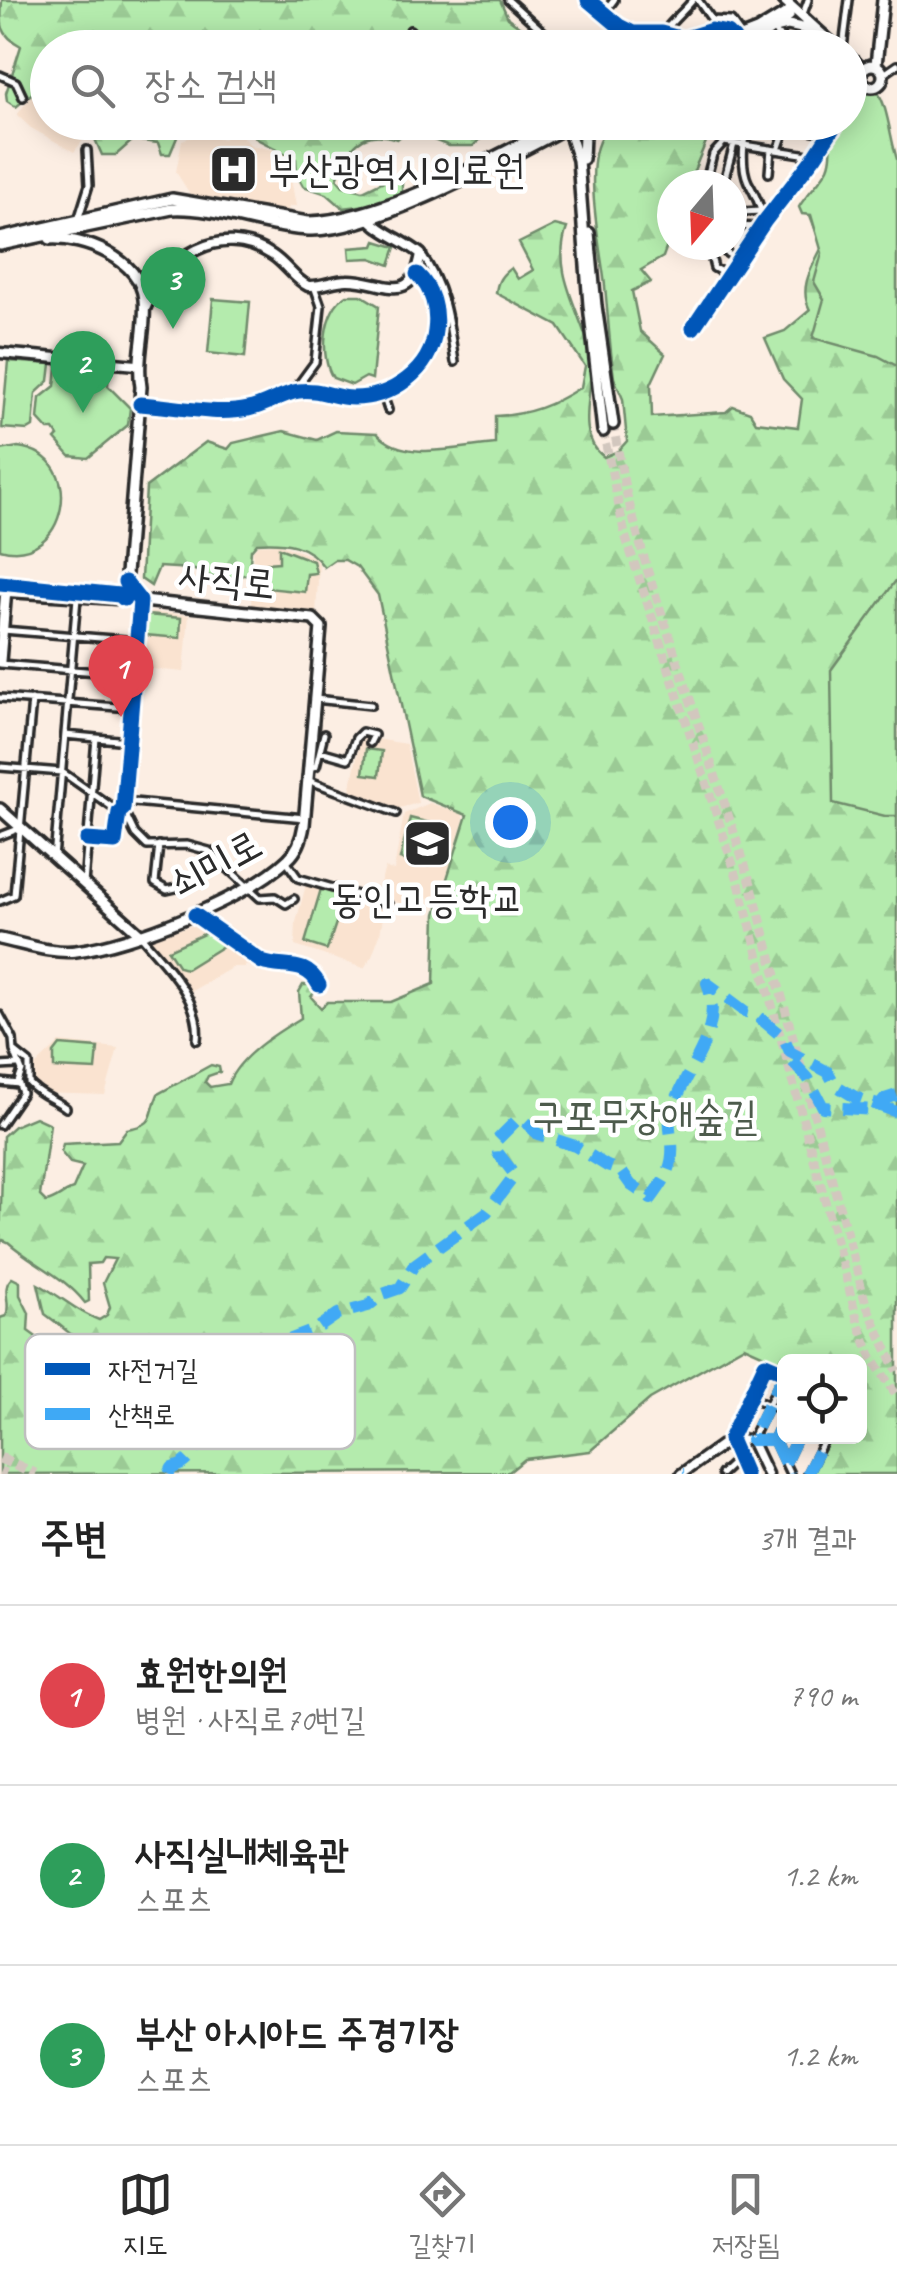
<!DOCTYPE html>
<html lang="ko">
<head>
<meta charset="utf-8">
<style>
	body { margin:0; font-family:Caveat,"Poor Story",sans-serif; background:#f2f2f2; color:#222 }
	.controls { position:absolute; right:30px; bottom:30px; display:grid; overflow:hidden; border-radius:15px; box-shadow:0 5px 25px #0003 }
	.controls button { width:90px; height:90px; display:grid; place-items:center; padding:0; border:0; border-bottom:2px solid #e0e0e0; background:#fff; color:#222; font:50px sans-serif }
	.compass { position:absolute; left:657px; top:170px; width:90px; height:90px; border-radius:50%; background:#fff; box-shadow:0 5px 25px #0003; rotate:199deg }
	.you { position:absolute; left:510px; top:822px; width:35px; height:35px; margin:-25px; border:8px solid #fff; border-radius:50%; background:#1a73e8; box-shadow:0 0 0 15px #1a73e833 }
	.badge { display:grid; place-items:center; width:65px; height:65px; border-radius:50%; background:#2b2b2b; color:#fff; font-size:32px; font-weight:700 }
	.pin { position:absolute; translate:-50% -82px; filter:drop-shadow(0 2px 5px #0008) }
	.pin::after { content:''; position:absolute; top:52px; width:35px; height:30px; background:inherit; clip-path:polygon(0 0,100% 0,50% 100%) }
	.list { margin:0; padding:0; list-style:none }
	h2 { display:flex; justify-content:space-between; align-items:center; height:130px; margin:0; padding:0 40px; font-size:42px }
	h2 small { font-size:32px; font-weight:400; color:#767676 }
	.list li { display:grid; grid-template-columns:65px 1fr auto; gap:30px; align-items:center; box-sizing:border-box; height:180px; padding:0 40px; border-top:2px solid #e0e0e0 }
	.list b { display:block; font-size:38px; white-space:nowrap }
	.list p { margin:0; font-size:32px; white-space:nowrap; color:#767676 }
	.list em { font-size:32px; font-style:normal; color:#767676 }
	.icon { flex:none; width:55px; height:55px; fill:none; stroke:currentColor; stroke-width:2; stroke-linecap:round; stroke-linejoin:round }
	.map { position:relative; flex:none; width:897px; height:1474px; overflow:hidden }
	.search { position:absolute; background:#fff; box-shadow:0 5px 25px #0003; left:30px; right:30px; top:30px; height:110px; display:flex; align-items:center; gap:25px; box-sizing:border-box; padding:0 35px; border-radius:55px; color:#767676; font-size:38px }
	.sheet { height:670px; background:#fff }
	nav { display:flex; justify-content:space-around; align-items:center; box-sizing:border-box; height:140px; border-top:2px solid #e0e0e0; background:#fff; font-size:28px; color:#767676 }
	nav a { display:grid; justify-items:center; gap:5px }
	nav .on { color:#2b2b2b }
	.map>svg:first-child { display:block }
</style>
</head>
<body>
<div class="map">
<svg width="897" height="1474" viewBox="0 0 897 1474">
	<defs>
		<pattern id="forest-firs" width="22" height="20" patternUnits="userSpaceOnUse" patternTransform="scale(2.5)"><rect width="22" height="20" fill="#b4ebad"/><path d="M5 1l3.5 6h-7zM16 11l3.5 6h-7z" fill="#9bca95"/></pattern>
	</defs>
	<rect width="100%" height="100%" fill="#fceee3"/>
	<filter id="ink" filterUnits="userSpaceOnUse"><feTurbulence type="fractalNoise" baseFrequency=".01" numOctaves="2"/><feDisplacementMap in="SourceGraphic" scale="20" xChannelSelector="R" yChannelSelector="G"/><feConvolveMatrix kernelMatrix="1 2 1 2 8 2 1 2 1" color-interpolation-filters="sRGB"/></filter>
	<g filter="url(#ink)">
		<path fill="#fae3d0" d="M47 89 48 122 89 123V132L74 152 31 128 17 115 36 90Z
			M242 124 245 133 243 138 251 145 287 153 296 163 292 162 289 168 296 206H290L285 214 190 194 176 172 182 140 201 134 224 139 231 130Z
			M279 544 312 556 319 564 316 613 251 607 253 550 258 545Z
			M145 612 189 615 184 672 140 668Z
			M365 737 406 744 418 803 396 809 350 791 360 742Z
			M430 803 462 814 464 820 441 894 406 905 376 895 385 868 394 870 404 814Z
			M317 884 385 906 380 934 371 958 364 968 295 946 296 922 306 885Z
			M200 923 240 947 252 960 244 967H233L190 992 149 938Z
			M60 1042 118 1048 105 1095 41 1093 33 1082 34 1067Z"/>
		<path fill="url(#forest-firs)" stroke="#708b6c" stroke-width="2.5" d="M2 0H500L508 18 548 47 48 48 47 81 16 107 7 101 6 93 21 46C0 35 0 25 2 0Z
			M707 122 713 125 688 185H672V232L663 257 641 270 651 282 632 291 640 331 665 354 651 384 652 417 726 412 733 406 750 412 756 422 798 427 802 399 783 379 765 338 785 331 810 310C798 288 812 267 822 247L805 202 897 228V1474H810L829 1437 860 1436V1362L784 1364 744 1346 650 1399 590 1451 525 1459 509 1472 0 1474V1318L6 1316C12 1303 0 1288 12 1278L20 1282V1295L29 1313 28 1331 57 1352 66 1350 83 1360 90 1358 89 1351C75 1337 60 1325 45 1314L38 1284C60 1295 76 1312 99 1320L107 1315 110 1307 103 1283 115 1259 103 1258 100 1263 88 1264 89 1301 85 1303C64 1276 33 1264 8 1242L3 1240 0 1243 3 1136 14 1126 35 1117 50 1124 40 1196 46 1202C57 1200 63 1192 73 1189L83 1166 70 1163 61 1152 63 1144 118 1141 127 1129C157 1124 148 1117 158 1094L211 1065 219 1067 220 1072 208 1076 205 1082 210 1087 228 1084C239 1056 276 1033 301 1018L299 992 303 985H319L311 997 321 1008 327 1002H391L434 984 436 914 467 815 420 796 378 595 357 567 345 560H334L324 567C308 544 285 541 257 543L251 550 249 574 219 580 192 569 159 567 151 586 141 579 146 487 206 442 228 449 233 443 284 431 317 440 336 431 377 433C403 463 459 447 495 444V416C529 415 553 405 581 387L585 366 558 326 496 293C497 282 501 275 511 268L518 279 533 270 519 243 555 225 567 228C551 271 580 310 590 351 598 383 571 433 604 457L618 451 627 441 623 399 614 378C610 348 608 317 605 286 602 254 578 150 608 130 629 116 681 123 707 122Z
			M93 123V122L183 123 170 154H162L158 143 133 140 116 155H102L91 130Z
			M244 123H540C524 135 515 132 496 125L473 146H449L408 130 397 139C360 127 349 147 337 179L343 186 363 191 394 176 402 180V192L376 204 343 208 327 194 303 186 297 175 296 159 257 139Z"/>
		<path fill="#b4ebad" stroke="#708b6c" stroke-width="2.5" d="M865 91 877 92C887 102 891 142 897 159V366L878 356 813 338 824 299 814 282 822 253 811 215 802 214 799 207C807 193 821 182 828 168 835 153 826 143 841 123L850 122V111Z
			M376 241 396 247 390 265 371 258 350 259 349 248 374 246Z
			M347 295H361L379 306 372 379 366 377 352 385 333 378C319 357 323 308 347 295Z
			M213 299 250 302 245 357 208 353Z
			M8 361 51 364 49 381 36 393 33 427 28 430 2 428Z
			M57 367 109 373 108 386 130 408 128 425 88 458 70 456 55 439 58 436 54 430H48L38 419 40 398 55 386Z
			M18 447C90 456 66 568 0 549V450Z
			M279 548 313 561 316 573 307 574 305 592 266 588 267 563 279 562Z
			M897 579V816H885L833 803 831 670Z
			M146 615 181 618 180 638 145 635Z
			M366 749 382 751 379 776 363 774Z
			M410 818 438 825 428 866 400 859Z
			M321 889 345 896 327 950 305 943Z
			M208 932 223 946 186 969 179 967 168 950Z
			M60 1045 98 1048 96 1070 54 1068V1053Z"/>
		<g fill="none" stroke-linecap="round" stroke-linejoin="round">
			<path stroke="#d2c7be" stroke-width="9" stroke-dasharray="9 4.5" stroke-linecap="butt" d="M613 424 625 488 647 569 751 884 866 1304 897 1371
				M603 431 625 535 738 880 858 1322 872 1358 897 1396"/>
			<path stroke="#d2c7be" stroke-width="11" stroke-dasharray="11 5.5" stroke-linecap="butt" d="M0 1458 35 1474
				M0 1472 5 1474"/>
			<defs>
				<path id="minor" d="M508 0 549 37 557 48
					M588 0 619 26 633 33H661L683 39 712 30 728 33 733 38
					M698 0 712 20 731 21 741 35
					M604 13 614 0
					M803 14 808 0
					M410 30 425 48
					M772 30 795 48
					M656 48C664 26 678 18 693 0
					M814 48 819 32
					M843 48 849 0
					M884 74 897 65
					M0 75 16 82 23 97
					M747 122C744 140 740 165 748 182 756 196 760 205 764 222
					M757 122 828 133
					M778 150 788 122
					M769 173 771 149
					M705 185 713 154 724 142 815 156
					M723 185 734 144
					M732 201 742 212 761 211
					M78 220 89 185 87 150
					M732 226 760 227
					M715 245 737 260
					M684 246 710 252 714 268 727 275
					M421 254C446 288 449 322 455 362
					M387 391 384 398 388 410
					M293 392 315 362 321 306 314 286
					M140 404C174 406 215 416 248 409 266 406 282 393 299 391 319 388 334 398 353 398 391 398 431 371 435 331 438 310 432 288 417 274
					M3 630 137 641
					M0 664 134 675
					M0 698 131 708
					M315 699 371 705
					M65 735 128 741
					M320 751 348 759 356 738 362 732 374 735 370 743
					M0 767 62 772 119 812
					M309 768 316 766 324 734
					M310 781 396 813
					M123 801 305 818
					M123 809 135 834 147 846 187 845 209 851 260 898 275 897 286 904 294 899
					M0 836 21 828
					M87 840 115 842 119 812 123 809 140 601 128 586
					M159 845 155 883 167 890 176 888
					M54 858 77 598
					M286 861 298 878 388 904
					M84 884 96 738
					M0 901 14 895 32 700
					M196 916 262 962C283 970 306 959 319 985
					M141 936C165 965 202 1000 197 1040
					M0 1015 13 1039 14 1051 29 1063V1083C40 1096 53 1098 66 1108
					M0 1066 17 1065
					M0 1082 19 1084
					M0 1125 22 1093 18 1082 22 1071 14 1051
					M750 1397 784 1411
					M774 1440H751L784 1373
					M774 1440 790 1474
					M774 1440 784 1418
					M785 1463 798 1436
					M721 1474 737 1459
					M745 1474 730 1439 765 1364 784 1372
					M807 1474 826 1436"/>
				<path id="tertiary" d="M850 103 864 83
					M146 307C166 257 220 221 272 255 286 264 294 279 308 286 322 287 334 280 347 280 383 279 411 309 421 254 404 240 379 232 366 215
					M693 328 764 222 815 156 837 122
					M0 353 137 365
					M681 1474 730 1439 751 1440 767 1474"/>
				<path id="secondary" d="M784 0 837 48
					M776 28 788 25 815 31
					M713 48 757 31 793 9
					M731 48 759 39 789 16
					M850 58 863 69
					M861 76a11 11 0 1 1 22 0a11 11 0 1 1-22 0Z
					M876 65 883 0
					M567 125 578 160 589 305 603 431
					M583 159 584 135 590 122
					M589 233 596 306 613 424
					M0 238 172 199 308 222C383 220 495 157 563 122
					M50 239C84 237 140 259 144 299 147 328 136 357 141 387L124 599
					M0 245 172 209C218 207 262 228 308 230 374 233 515 154 577 122
					M0 583 119 595 124 599
					M0 591 124 599 313 619 321 627 304 825C302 838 298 850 288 859 247 898 132 944 76 951 52 954 24 944 0 939
					M0 661 6 589
					M0 809 139 933"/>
			</defs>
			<use href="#minor" stroke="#2b2b2b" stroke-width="12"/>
			<use href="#tertiary" stroke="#2b2b2b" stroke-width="15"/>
			<use href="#secondary" stroke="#2b2b2b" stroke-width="16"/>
			<use href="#minor" stroke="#fff" stroke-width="5"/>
			<use href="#tertiary" stroke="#fff" stroke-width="8"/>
			<use href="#secondary" stroke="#fff" stroke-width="9"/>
			<path stroke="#3fa9f5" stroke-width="12" stroke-dasharray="25 12" stroke-linecap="butt" d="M434 847V846
				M793 1062 808 1078 823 1107 876 1110 885 1099 897 1095
				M774 1440H751L784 1373
				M774 1440 790 1474
				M774 1440 784 1418
				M785 1463 798 1436
				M169 1474 172 1468C199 1463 198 1430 215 1413 223 1404 238 1398 248 1391L257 1363 278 1354 291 1339 315 1330 338 1314 368 1306 383 1294 400 1288 414 1265 487 1212 515 1175 498 1153 497 1140 516 1121 522 1119 538 1134 575 1146 607 1166 621 1171 631 1185 651 1199C665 1180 674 1167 672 1143 671 1135 669 1127 670 1120 679 1072 727 1037 707 983L746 1012 755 1014 784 1038 790 1052 828 1072 835 1085 855 1097 897 1112
				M683 1474H684
				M807 1474 826 1436"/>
			<defs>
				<path id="cycleway" d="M588 0 619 26 633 33H661L683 39 712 30 728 33 734 39
					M693 328 764 222 815 156 837 122
					M140 404C174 406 215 416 248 409 266 406 282 393 299 391 319 388 334 398 353 398 391 398 431 371 435 331 438 310 432 288 417 274
					M0 583 119 595 124 599
					M87 840 115 842 119 812 123 809 140 601 125 582
					M195 915 262 962C283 970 306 959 319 985
					M745 1474 730 1439 765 1364 784 1372"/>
			</defs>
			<use href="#cycleway" stroke="#fff" stroke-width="21"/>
			<use href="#cycleway" stroke="#0057b8" stroke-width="15"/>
		</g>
	</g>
	<defs>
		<symbol id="hospital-square" viewBox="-11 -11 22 22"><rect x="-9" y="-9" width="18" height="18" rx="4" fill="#2b2b2b" stroke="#fff"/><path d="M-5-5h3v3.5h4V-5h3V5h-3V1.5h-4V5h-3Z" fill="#fff"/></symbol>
		<symbol id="school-square" viewBox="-11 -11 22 22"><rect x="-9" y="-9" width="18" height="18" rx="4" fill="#2b2b2b" stroke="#fff"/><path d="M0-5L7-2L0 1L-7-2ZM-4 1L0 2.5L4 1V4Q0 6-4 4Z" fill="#fff"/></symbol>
	</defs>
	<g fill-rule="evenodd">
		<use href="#hospital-square" x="206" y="142" width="55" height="55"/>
		<use href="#school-square" x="400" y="816" width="55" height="55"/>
	</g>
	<g text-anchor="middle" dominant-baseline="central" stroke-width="9" stroke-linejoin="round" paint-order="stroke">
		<g font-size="40" fill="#2b2b2b" stroke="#fff" text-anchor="start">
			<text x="268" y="170">부산광역시의료원</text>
			<text x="427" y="899" text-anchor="middle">동인고등학교</text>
		</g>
		<g font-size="40" fill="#2b2b2b" stroke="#fff">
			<text transform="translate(227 580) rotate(6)">사직로</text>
			<text transform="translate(216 864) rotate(-29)">쇠미로</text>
		</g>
		<g font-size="40" fill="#4d5b4c" stroke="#fff">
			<text x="645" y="1116">구포무장애숲길</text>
		</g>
	</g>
	<rect x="25" y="1334" width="330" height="115" rx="15" fill="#fff" stroke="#bfbfbf" stroke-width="2.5"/>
	<rect x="45" y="1363" width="45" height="12" fill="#0057b8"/>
	<rect x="45" y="1408" width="45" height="12" fill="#3fa9f5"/>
	<g font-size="28" fill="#2b2b2b">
		<text x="108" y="1379">자전거길</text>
		<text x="108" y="1424">산책로</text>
	</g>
</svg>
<div class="controls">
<button><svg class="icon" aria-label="locate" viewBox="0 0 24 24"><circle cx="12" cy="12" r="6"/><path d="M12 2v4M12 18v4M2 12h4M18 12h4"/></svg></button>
</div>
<svg class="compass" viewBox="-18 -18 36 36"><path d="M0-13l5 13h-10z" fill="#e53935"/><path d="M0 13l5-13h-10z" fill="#767676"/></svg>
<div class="you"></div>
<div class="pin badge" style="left:121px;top:717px;background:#e0444e">1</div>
<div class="pin badge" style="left:83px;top:413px;background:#2e9e5b">2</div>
<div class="pin badge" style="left:173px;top:329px;background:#2e9e5b">3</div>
<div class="search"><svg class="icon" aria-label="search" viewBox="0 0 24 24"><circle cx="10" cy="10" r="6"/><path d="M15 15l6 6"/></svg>장소 검색</div>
</div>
<section class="sheet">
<h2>주변<small>3개 결과</small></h2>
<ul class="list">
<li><span class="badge" style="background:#e0444e">1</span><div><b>효원한의원</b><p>병원 · 사직로70번길</p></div><em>790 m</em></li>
<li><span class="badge" style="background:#2e9e5b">2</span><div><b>사직실내체육관</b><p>스포츠</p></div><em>1.2 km</em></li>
<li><span class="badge" style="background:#2e9e5b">3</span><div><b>부산 아시아드 주경기장</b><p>스포츠</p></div><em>1.2 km</em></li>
</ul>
</section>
<nav>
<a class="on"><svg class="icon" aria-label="map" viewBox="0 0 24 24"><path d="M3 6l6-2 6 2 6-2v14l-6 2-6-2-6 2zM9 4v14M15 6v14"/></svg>지도</a>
<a><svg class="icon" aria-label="directions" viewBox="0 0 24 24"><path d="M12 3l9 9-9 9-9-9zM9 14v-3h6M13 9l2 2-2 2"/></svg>길찾기</a>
<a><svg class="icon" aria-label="saved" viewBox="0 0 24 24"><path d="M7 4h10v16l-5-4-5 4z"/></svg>저장됨</a>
</nav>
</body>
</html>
